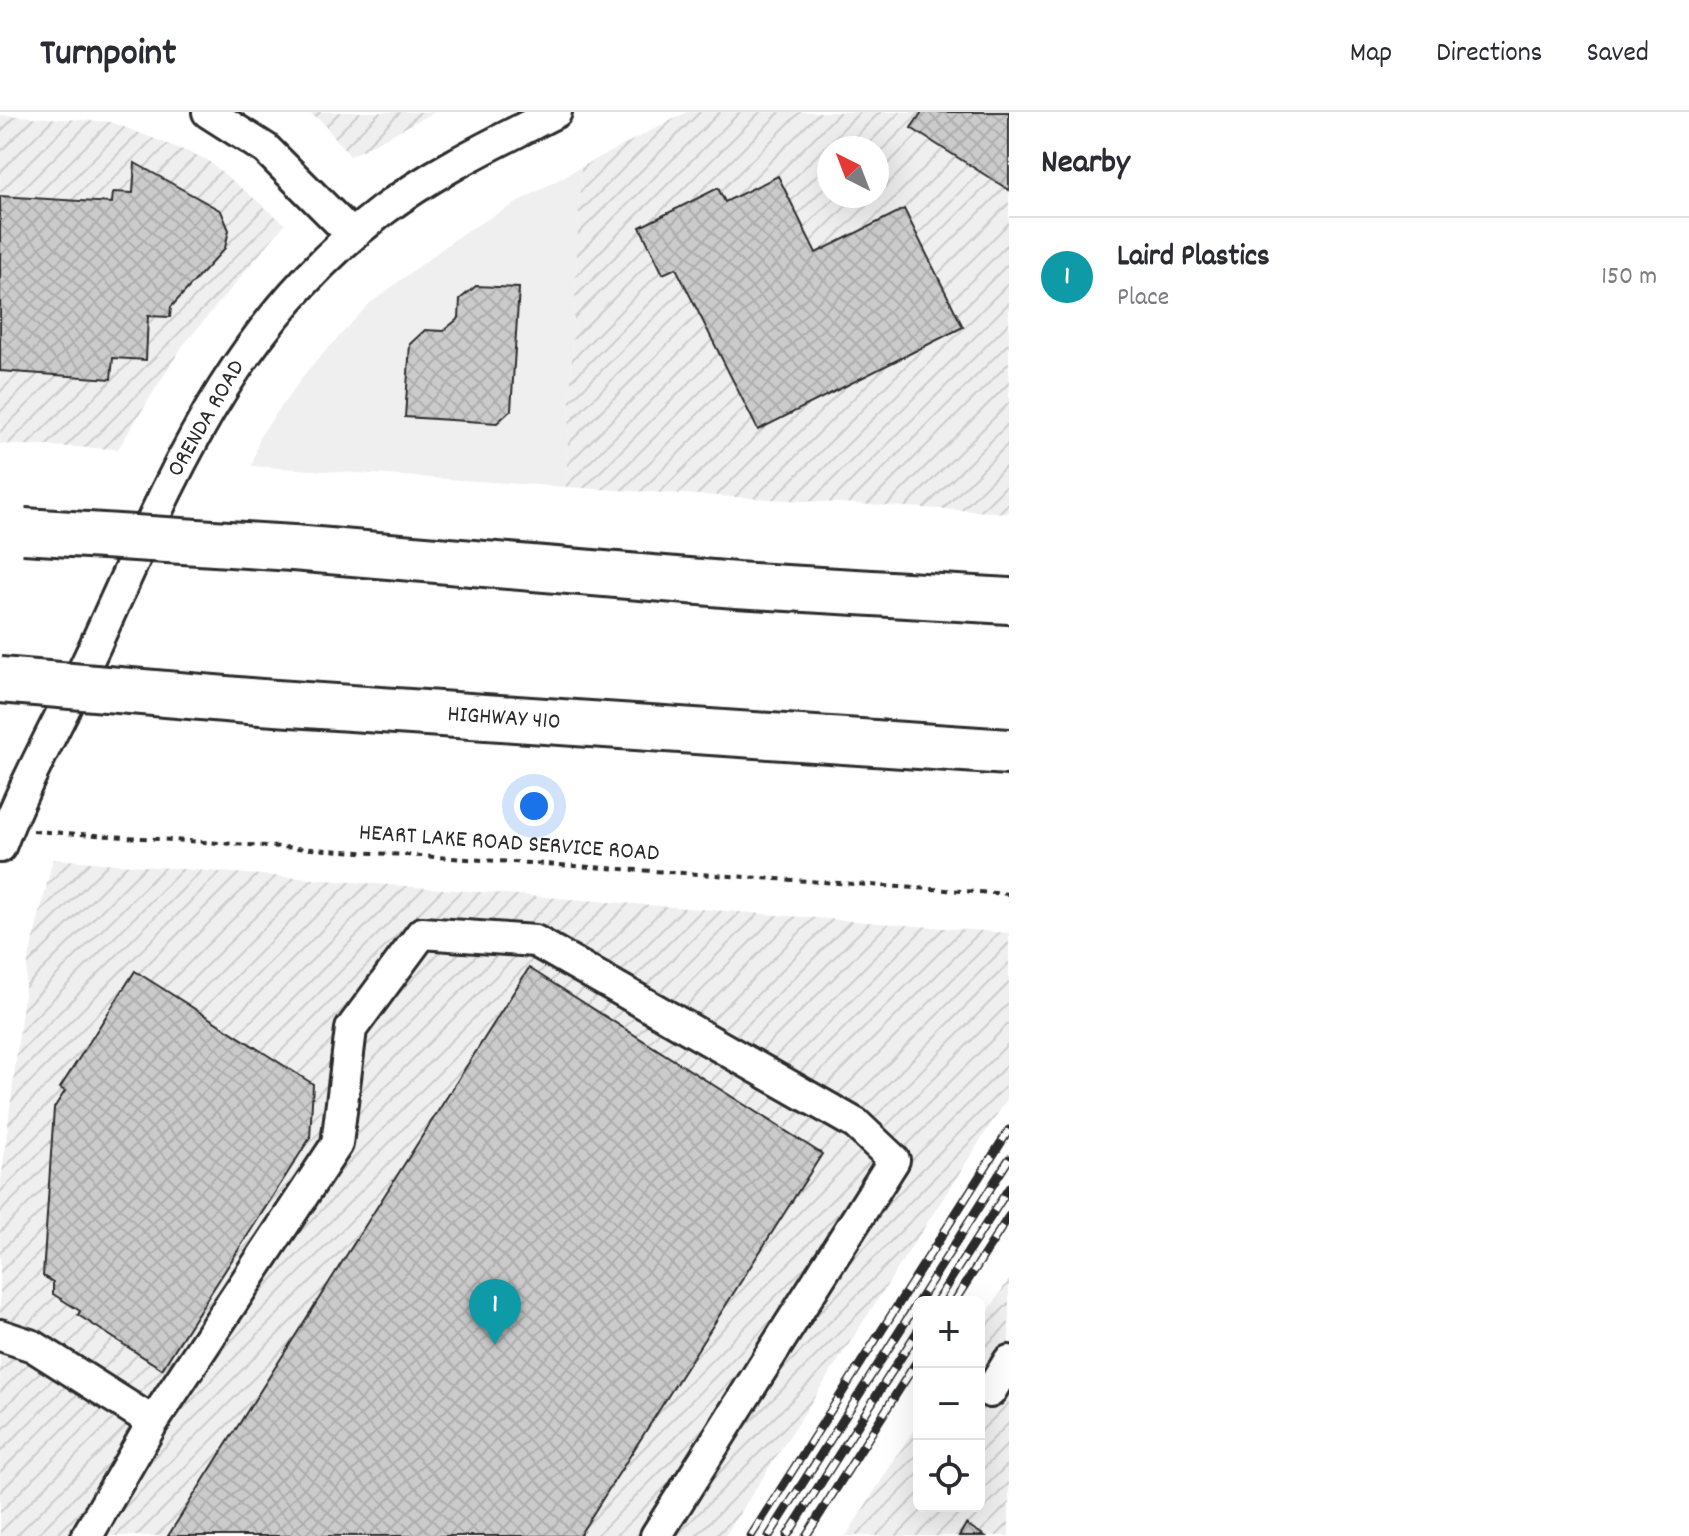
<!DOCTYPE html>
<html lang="en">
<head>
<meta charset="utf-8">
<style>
	body { margin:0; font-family:Dekko,sans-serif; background:#f2f2f3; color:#2b2b33 }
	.controls { position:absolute; right:24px; bottom:24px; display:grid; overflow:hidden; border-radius:12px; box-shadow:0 8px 32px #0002 }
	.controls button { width:72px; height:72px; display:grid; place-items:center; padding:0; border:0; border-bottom:2px solid #e1e1e2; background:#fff; color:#2b2b33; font:40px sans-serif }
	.compass { position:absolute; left:817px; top:24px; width:72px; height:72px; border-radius:50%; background:#fff; box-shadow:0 8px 32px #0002; rotate:318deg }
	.you { position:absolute; left:534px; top:694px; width:28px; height:28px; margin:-20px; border:6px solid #fff; border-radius:50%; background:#1a73e8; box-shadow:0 0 0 12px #1a73e833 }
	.badge { display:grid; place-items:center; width:52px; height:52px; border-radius:50%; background:#2b2b2b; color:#fff; font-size:26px; font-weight:700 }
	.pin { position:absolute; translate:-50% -66px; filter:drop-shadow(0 2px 4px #0008) }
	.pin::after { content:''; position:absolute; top:42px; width:28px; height:24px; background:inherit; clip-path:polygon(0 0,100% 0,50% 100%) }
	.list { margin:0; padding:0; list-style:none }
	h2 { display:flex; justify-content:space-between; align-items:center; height:104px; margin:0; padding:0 32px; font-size:34px }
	h2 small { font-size:26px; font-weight:400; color:#7c7c81 }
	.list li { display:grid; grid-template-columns:52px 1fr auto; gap:24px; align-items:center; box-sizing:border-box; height:120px; padding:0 32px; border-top:2px solid #e1e1e2 }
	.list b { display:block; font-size:30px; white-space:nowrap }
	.list p { margin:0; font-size:26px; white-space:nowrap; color:#7c7c81 }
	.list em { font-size:26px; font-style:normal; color:#7c7c81 }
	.icon { flex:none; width:44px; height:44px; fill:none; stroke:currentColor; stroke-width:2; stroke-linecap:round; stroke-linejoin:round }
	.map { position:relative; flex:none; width:1009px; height:1424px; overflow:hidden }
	header { display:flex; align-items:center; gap:48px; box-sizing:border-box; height:112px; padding:0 40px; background:#fff; border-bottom:2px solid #e1e1e2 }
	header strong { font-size:38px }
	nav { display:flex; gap:44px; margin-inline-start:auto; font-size:28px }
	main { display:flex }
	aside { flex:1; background:#fff }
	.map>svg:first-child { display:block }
</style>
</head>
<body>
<header>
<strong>Turnpoint</strong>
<nav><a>Map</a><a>Directions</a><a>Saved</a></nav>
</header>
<main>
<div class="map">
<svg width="1009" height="1424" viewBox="0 0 1009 1424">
	<defs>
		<pattern id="industrial-furrows" width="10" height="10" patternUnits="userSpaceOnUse" patternTransform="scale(2)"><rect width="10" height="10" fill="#efefef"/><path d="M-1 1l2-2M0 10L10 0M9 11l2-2" fill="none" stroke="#cdcdcd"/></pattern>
		<pattern id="building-cross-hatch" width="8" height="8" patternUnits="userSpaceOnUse" patternTransform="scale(2)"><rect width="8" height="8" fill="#cbcbcb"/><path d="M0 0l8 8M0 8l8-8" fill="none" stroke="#aeaeae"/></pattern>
	</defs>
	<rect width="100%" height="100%" fill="#fff"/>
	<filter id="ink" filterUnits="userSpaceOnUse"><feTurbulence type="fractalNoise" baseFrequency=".0125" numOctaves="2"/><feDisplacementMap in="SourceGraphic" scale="16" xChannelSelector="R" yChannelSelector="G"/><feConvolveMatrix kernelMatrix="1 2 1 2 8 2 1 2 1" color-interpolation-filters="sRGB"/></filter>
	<g filter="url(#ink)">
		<path fill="#efefef" d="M581 55 566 375 252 354 260 324 307 259 368 193 463 121Z"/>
		<path fill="url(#industrial-furrows)" fill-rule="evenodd" d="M308 0H435L350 44 322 10Z
			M687 0H1009V401L566 375 581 55ZM829 36H877V84H829Z
			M0 3 111 10 206 47 285 112 181 236 118 337 0 332Z
			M53 747 1009 821V984L725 1424H0V1078L28 850Z
			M1009 1167V1424H846L919 1309V1394H979V1214Z"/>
		<path fill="url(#building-cross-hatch)" stroke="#2b2b2b" stroke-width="2" d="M922 0H1009V78L911 16Z
			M135 51 221 99 229 118 225 136 171 195 170 205 148 204 146 248 113 246 111 267 0 259V84L112 91 113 80 133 81Z
			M778 64 816 141 904 97 963 215 758 318 676 156 663 162 640 115 718 76 725 90Z
			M476 174 519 176 511 298 497 311 405 305 410 232 425 218 443 219 459 206 460 187Z
			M529 856 822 1042 579 1424H168Z
			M135 859 313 972 310 1026 162 1257 78 1203 80 1199 53 1182V1170L43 1164 54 996 65 979 60 976Z
			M966 1412 985 1424H959Z"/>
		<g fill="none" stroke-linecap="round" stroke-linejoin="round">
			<defs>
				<path id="minor" d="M208 0 266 37 352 123
					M0 735C27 663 67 596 98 527 174 361 232 214 382 99 435 59 497 30 556 0
					M0 1223 33 1234 153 1310 337 1032 351 917 422 821 535 829 856 1012 894 1048 656 1424
					M990 1280 1009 1249
					M87 1424 153 1310"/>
				<path id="highway" d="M293 436 736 473 1009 489
					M261 590 1009 640"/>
			</defs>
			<use href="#minor" stroke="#2b2b2b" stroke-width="36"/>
			<use href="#highway" stroke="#2b2b2b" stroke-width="50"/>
			<path stroke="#2b2b2b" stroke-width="4" stroke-dasharray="6 6" stroke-linecap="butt" d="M33 719 1009 782"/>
			<use href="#minor" stroke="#fff" stroke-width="30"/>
			<use href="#highway" stroke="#fff" stroke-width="44"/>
			<defs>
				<path id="rail" d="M936 1190 1009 1076
					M954 1190 1009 1104
					M751 1424 1009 1018
					M769 1424 1009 1047
					M787 1424 919 1217
					M806 1424 919 1246"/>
			</defs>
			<use href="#rail" stroke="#2b2b2b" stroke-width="9"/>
			<use href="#rail" stroke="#fff" stroke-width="6" stroke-dasharray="18" stroke-linecap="butt"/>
			<defs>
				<path id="highway-bridge" d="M24 419 293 436
					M0 568 261 590"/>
			</defs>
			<use href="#highway-bridge" stroke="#2b2b2b" stroke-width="50" stroke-linecap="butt"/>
			<use href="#highway-bridge" stroke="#fff" stroke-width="44"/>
		</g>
	</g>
	<g text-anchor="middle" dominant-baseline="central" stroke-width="6" stroke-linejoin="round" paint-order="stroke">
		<g font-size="24" fill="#2b2b2b" stroke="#fff">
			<text transform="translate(207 307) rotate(-60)">ORENDA ROAD</text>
			<text transform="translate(504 607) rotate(4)">HIGHWAY 410</text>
			<text transform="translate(509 732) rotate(4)">HEART LAKE ROAD SERVICE ROAD</text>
		</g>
	</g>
</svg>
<div class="controls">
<button>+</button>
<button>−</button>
<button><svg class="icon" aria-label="locate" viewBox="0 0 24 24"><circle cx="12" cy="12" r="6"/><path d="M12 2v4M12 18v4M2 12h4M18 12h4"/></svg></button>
</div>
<svg class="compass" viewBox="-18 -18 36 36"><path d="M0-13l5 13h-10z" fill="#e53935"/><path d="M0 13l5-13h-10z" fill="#7c7c81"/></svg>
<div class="you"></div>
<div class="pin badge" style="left:495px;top:1233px;background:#0f9aa8">1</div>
</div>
<aside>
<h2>Nearby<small></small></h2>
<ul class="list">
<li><span class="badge" style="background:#0f9aa8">1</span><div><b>Laird Plastics</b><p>Place</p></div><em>150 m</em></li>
</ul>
</aside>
</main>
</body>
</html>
